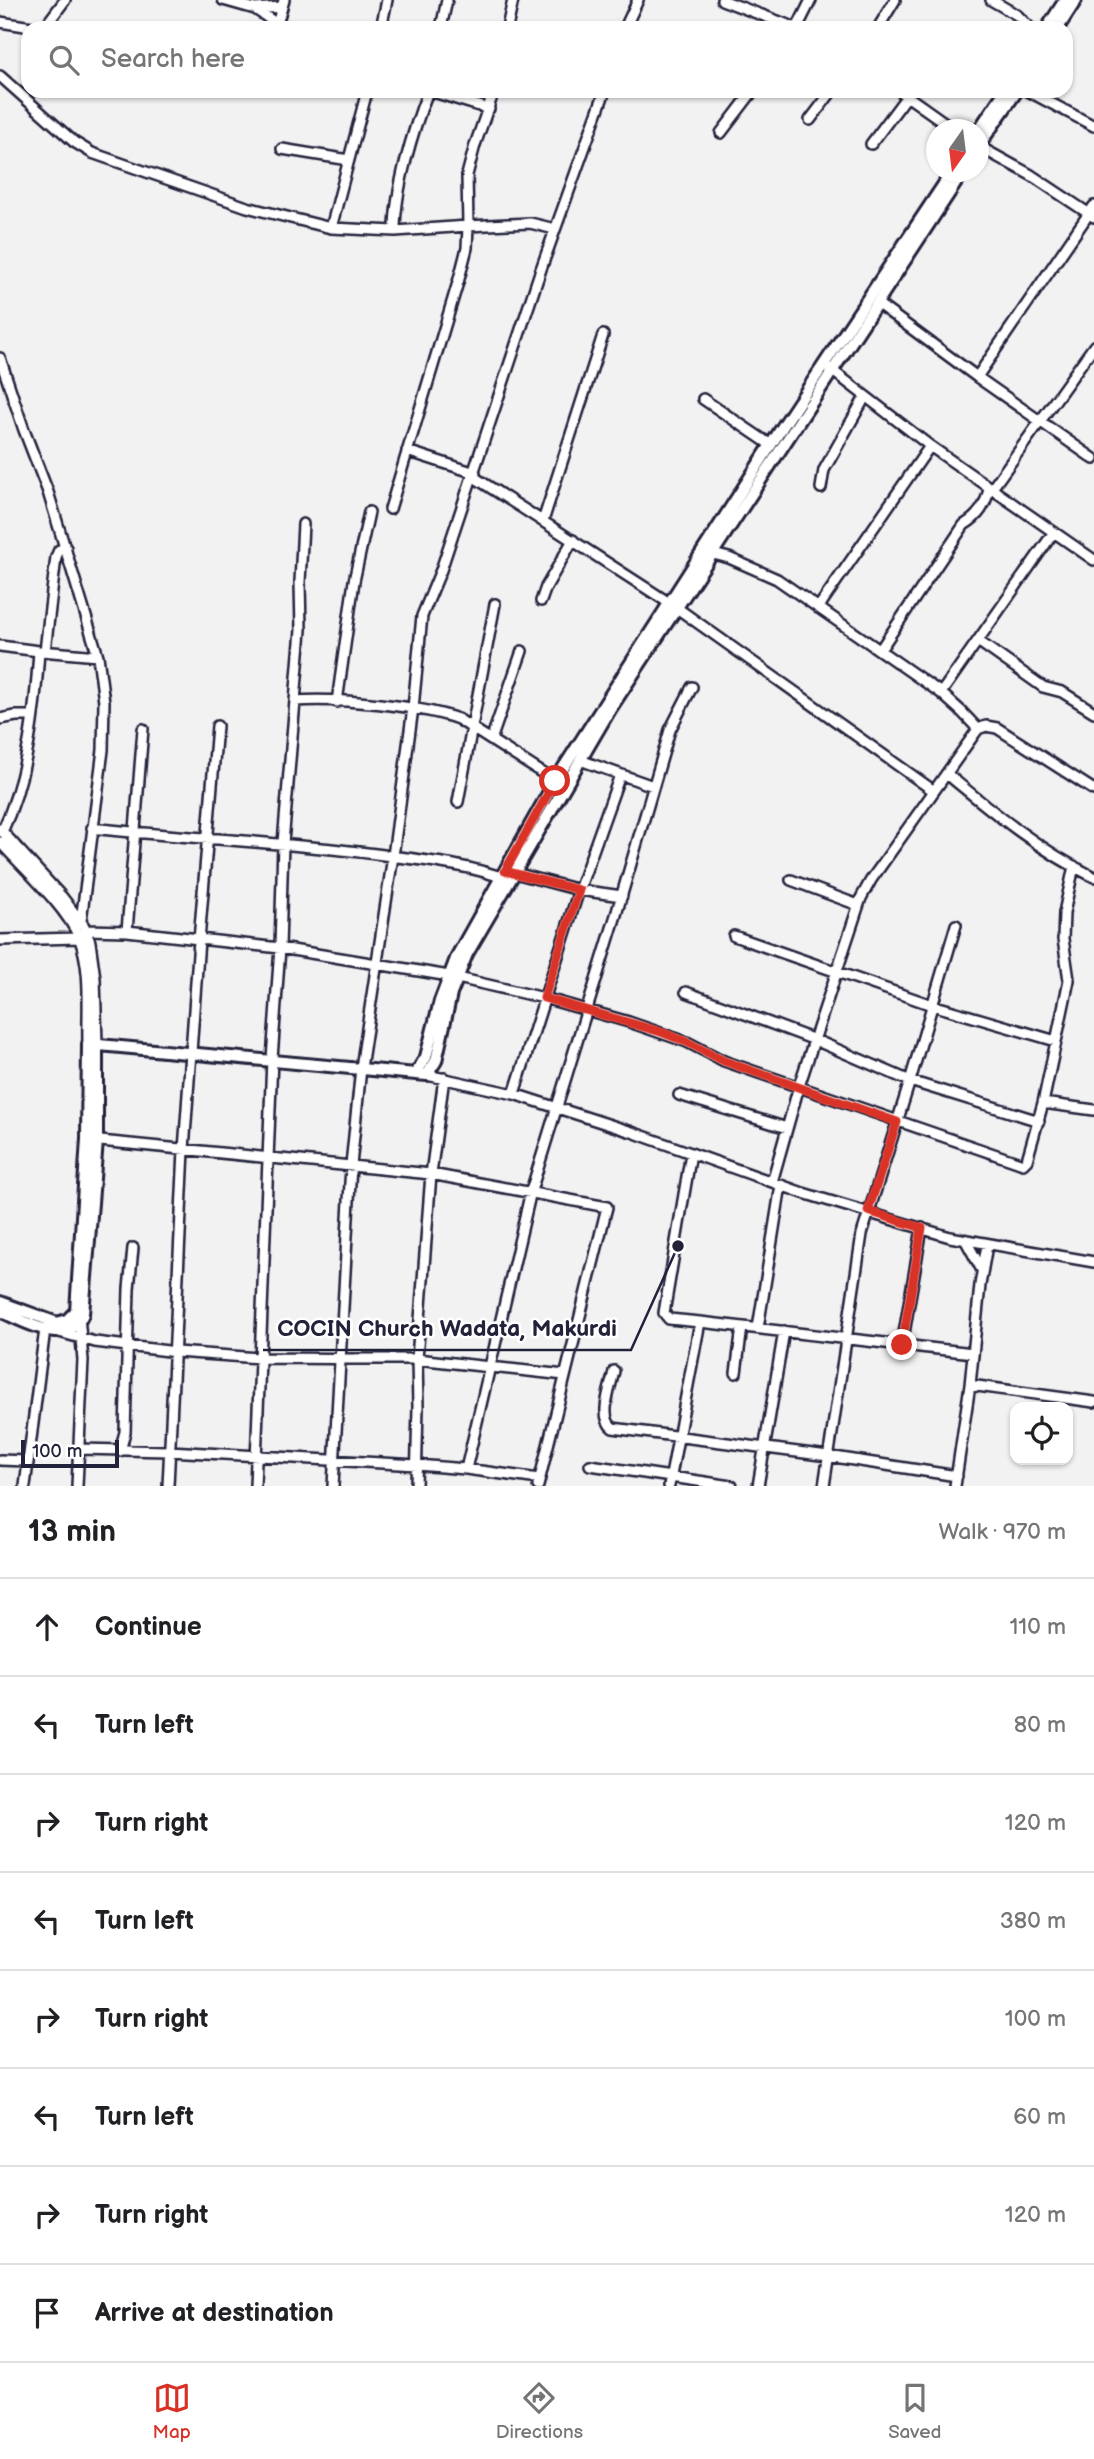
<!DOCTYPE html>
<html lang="en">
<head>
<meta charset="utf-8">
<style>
	body { margin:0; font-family:"Balsamiq Sans",sans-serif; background:#f6f6f6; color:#202124 }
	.controls { position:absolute; right:21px; bottom:21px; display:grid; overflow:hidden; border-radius:14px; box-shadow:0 2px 5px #0004 }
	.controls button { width:63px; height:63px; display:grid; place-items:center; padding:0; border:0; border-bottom:2px solid #e0e0e0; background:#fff; color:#202124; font:35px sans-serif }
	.compass { position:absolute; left:926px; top:119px; width:63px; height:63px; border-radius:50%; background:#fff; box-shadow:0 2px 5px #0004; rotate:194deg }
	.scale { position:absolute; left:21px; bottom:18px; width:98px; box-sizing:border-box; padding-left:7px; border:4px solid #22223b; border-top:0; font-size:19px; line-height:24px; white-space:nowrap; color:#22223b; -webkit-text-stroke:5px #fff; paint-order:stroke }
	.stop { position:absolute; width:21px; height:21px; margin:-16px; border:5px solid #d93025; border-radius:50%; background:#fff }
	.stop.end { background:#d93025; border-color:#fff; box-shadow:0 2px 7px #0008 }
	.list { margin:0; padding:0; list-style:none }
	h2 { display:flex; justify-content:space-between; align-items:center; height:91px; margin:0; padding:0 28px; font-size:30px }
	h2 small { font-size:23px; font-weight:400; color:#757577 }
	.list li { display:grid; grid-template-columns:46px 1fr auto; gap:21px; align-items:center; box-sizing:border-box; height:98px; padding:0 28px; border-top:2px solid #e0e0e0 }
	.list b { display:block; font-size:26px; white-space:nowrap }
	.list em { font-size:23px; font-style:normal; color:#757577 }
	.icon { flex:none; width:38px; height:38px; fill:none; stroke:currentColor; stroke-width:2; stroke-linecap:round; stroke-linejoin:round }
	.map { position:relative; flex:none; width:1094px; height:1486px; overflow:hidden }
	.search { position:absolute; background:#fff; box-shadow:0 2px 5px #0004; left:21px; right:21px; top:21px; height:77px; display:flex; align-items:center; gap:18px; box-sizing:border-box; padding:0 24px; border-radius:21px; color:#757577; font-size:26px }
	.sheet { height:875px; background:#fff }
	nav { display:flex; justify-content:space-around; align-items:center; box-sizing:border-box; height:98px; border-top:2px solid #e0e0e0; background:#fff; font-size:19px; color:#757577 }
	nav a { display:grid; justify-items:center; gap:4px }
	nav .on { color:#d93025 }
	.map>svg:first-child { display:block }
</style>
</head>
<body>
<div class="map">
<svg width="1094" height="1486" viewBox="0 0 1094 1486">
	<rect width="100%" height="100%" fill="#f2f2f3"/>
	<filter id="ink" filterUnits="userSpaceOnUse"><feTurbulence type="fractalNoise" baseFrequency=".0143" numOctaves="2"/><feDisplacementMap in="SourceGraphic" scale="14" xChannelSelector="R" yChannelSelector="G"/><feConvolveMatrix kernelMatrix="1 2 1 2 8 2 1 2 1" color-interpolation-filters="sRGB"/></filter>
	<g filter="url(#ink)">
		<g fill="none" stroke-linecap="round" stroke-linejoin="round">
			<defs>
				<path id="minor" d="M223 0 255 9 281 7
					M722 0 796 28
					M991 0 1017 15 1030 28
					M255 9 277 24
					M0 22 38 28
					M44 28 65 0
					M276 28 284 0
					M381 28 387 0
					M441 28 447 0
					M507 28 513 0
					M625 28 638 0
					M797 28 811 0
					M878 28 895 0
					M0 76 74 142 92 153 247 207 331 228 395 231 468 226 467 175 475 145 494 91
					M430 91 489 109
					M900 91 955 130
					M1028 91 1094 126
					M810 120 832 91
					M721 133 753 91
					M871 144 907 96
					M978 146 1031 175 1094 217
					M282 149 349 160
					M331 228 367 91
					M395 231C395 189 413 130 428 91
					M878 304 977 377 1094 459
					M0 358 24 430 48 492 98 656 104 702 103 750 81 921
					M829 368 930 446 1094 560
					M977 377 1094 206
					M703 399 771 445
					M407 451 475 473
					M474 477 677 608 934 791
					M821 488 824 470 865 397
					M991 490 1094 346
					M390 509 459 279 467 248 468 226 530 223 555 229
					M543 521 603 335
					M713 554 729 558 777 579 941 693
					M541 601 546 587 573 540
					M818 608 930 446
					M978 641 1043 687 1062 692 1094 712
					M0 646 39 651C35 711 28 776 2 832
					M880 650 964 525C979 516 986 505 989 488
					M41 651 98 656
					M45 651 56 557 59 550 66 548
					M295 701 301 630 300 582 303 524
					M337 702 354 581 369 512
					M0 719 16 716H32
					M978 729 986 726 997 728 1094 790
					M491 740 522 651
					M580 760 653 786
					M947 774C993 812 1040 851 1094 877
					M458 802 495 604
					M92 828C192 839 292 842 391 856 429 861 470 865 506 879
					M0 829 62 897 84 926 90 942 95 978 97 1044
					M0 842C24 869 64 904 79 937 92 969 87 1010 88 1044
					M511 872 579 890 622 896
					M791 880 858 905
					M86 930 127 931 280 948 449 976 544 998 629 1022 687 1042 724 1061 1023 1164 1027 1160 1043 1103 1069 980 1063 939 1064 913 1074 866
					M127 931 143 729
					M734 936 932 1005 1056 1041
					M0 940 79 938
					M686 992 815 1040 910 1081 1039 1121
					M427 1075 514 1094 632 1132 803 1193 950 1237 1094 1262
					M514 1094 579 890 620 775
					M679 1095 787 1128
					M1043 1103 1094 1110
					M90 1140 431 1174 607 1207 538 1486
					M691 1153 664 1313 669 1319 700 1322
					M772 1182 799 1086 861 898 871 880 978 729 962 712 941 693 1054 532
					M966 1241 982 1270
					M758 1328 781 1185
					M59 1332 95 1342 176 1352 259 1358 417 1359 565 1375
					M902 1345 922 1228
					M614 1371C611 1387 598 1417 613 1428L828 1456 957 1476
					M736 1373 742 1327
					M970 1385 1094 1402
					M79 1449 169 1451 417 1465 466 1469 539 1479
					M120 1451 125 1432 129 1289 133 1248
					M0 1460 27 1461
					M590 1465 732 1486
					M466 1469 531 1191 616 915 670 730 692 687
					M25 1486 45 1329
					M77 1486 83 1360 79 1317
					M168 1486 184 1150 199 940 217 726
					M255 1486 272 1059 280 948 283 843 295 701C337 698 419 705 458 719L555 781
					M333 1486 351 1165 361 1068 393 856 413 708 422 616 441 570 541 269 605 91
					M416 1486 418 1407 417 1359 431 1174 444 1078
					M669 1486 700 1322 973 1353
					M758 1486 784 1331
					M824 1486 862 1234 910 1081 956 925
					M955 1486 970 1385 980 1285 987 1245"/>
				<path id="major" d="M1047 28 1065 0
					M1058 28 1076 0
					M978 131 1005 91
					M978 147 1017 91
					M416 1073 426 1057 440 1001 457 956 555 781 783 426 952 172
					M0 1302 57 1323 67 1320 76 1311 87 1139 88 1044 427 1075 436 1061 451 994 467 954 611 708 963 172
					M0 1311C23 1321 69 1349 83 1314L97 1141V1044"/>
			</defs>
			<use href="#minor" stroke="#22223b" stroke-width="14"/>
			<use href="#major" stroke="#22223b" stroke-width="16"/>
			<use href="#minor" stroke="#fff" stroke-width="9"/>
			<use href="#major" stroke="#fff" stroke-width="10"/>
		</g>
	</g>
	<g fill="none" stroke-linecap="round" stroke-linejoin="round" filter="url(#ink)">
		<path stroke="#d93025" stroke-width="9" d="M555 781 505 871 579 890 544 998 661 1032 687 1042 724 1061 897 1122 868 1211 922 1228 902 1345"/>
	</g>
	<path fill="none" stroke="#22223b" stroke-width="2.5" d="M678 1246L631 1350H263"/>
	<circle fill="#22223b" stroke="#fff" stroke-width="2.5" cx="678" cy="1246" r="7"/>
	<g font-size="23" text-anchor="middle" font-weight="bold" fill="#22223b" stroke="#fff" stroke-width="5" stroke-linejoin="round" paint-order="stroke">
		<text x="447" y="1336">COCIN Church Wadata, Makurdi</text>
	</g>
</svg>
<div class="controls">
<button><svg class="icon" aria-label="locate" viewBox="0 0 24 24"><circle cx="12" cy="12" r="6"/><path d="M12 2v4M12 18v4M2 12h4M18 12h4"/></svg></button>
</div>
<svg class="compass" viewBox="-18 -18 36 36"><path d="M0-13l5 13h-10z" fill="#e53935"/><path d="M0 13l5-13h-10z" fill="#757577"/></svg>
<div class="scale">100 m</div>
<div class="stop" style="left:555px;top:781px"></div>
<div class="stop end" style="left:902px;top:1345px"></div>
<div class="search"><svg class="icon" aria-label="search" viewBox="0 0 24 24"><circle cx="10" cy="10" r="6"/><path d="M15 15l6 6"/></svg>Search here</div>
</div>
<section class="sheet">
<h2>13 min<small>Walk · 970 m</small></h2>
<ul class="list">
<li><svg class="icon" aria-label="ahead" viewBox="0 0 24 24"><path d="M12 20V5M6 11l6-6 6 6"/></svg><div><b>Continue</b></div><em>110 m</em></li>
<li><svg class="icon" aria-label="left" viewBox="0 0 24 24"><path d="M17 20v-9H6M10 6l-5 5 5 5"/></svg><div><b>Turn left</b></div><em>80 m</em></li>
<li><svg class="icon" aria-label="right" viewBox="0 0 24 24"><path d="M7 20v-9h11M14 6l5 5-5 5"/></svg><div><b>Turn right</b></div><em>120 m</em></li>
<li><svg class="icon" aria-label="left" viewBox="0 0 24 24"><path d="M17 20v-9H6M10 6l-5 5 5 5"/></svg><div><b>Turn left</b></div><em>380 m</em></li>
<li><svg class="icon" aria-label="right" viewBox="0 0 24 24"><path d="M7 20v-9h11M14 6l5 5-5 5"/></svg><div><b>Turn right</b></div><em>100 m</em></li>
<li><svg class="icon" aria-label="left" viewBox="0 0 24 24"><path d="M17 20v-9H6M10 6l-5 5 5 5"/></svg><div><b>Turn left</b></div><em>60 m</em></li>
<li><svg class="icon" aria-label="right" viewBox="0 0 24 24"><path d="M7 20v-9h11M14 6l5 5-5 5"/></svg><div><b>Turn right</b></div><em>120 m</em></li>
<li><svg class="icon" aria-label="arrive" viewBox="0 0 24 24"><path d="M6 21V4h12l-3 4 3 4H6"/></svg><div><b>Arrive at destination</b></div></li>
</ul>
</section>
<nav>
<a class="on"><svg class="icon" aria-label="map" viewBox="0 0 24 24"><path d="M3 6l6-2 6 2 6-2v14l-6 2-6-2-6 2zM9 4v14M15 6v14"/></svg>Map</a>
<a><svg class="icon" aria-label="directions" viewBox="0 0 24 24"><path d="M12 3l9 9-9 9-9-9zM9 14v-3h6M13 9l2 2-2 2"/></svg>Directions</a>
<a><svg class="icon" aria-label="saved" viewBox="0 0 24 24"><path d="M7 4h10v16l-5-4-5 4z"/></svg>Saved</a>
</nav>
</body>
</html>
